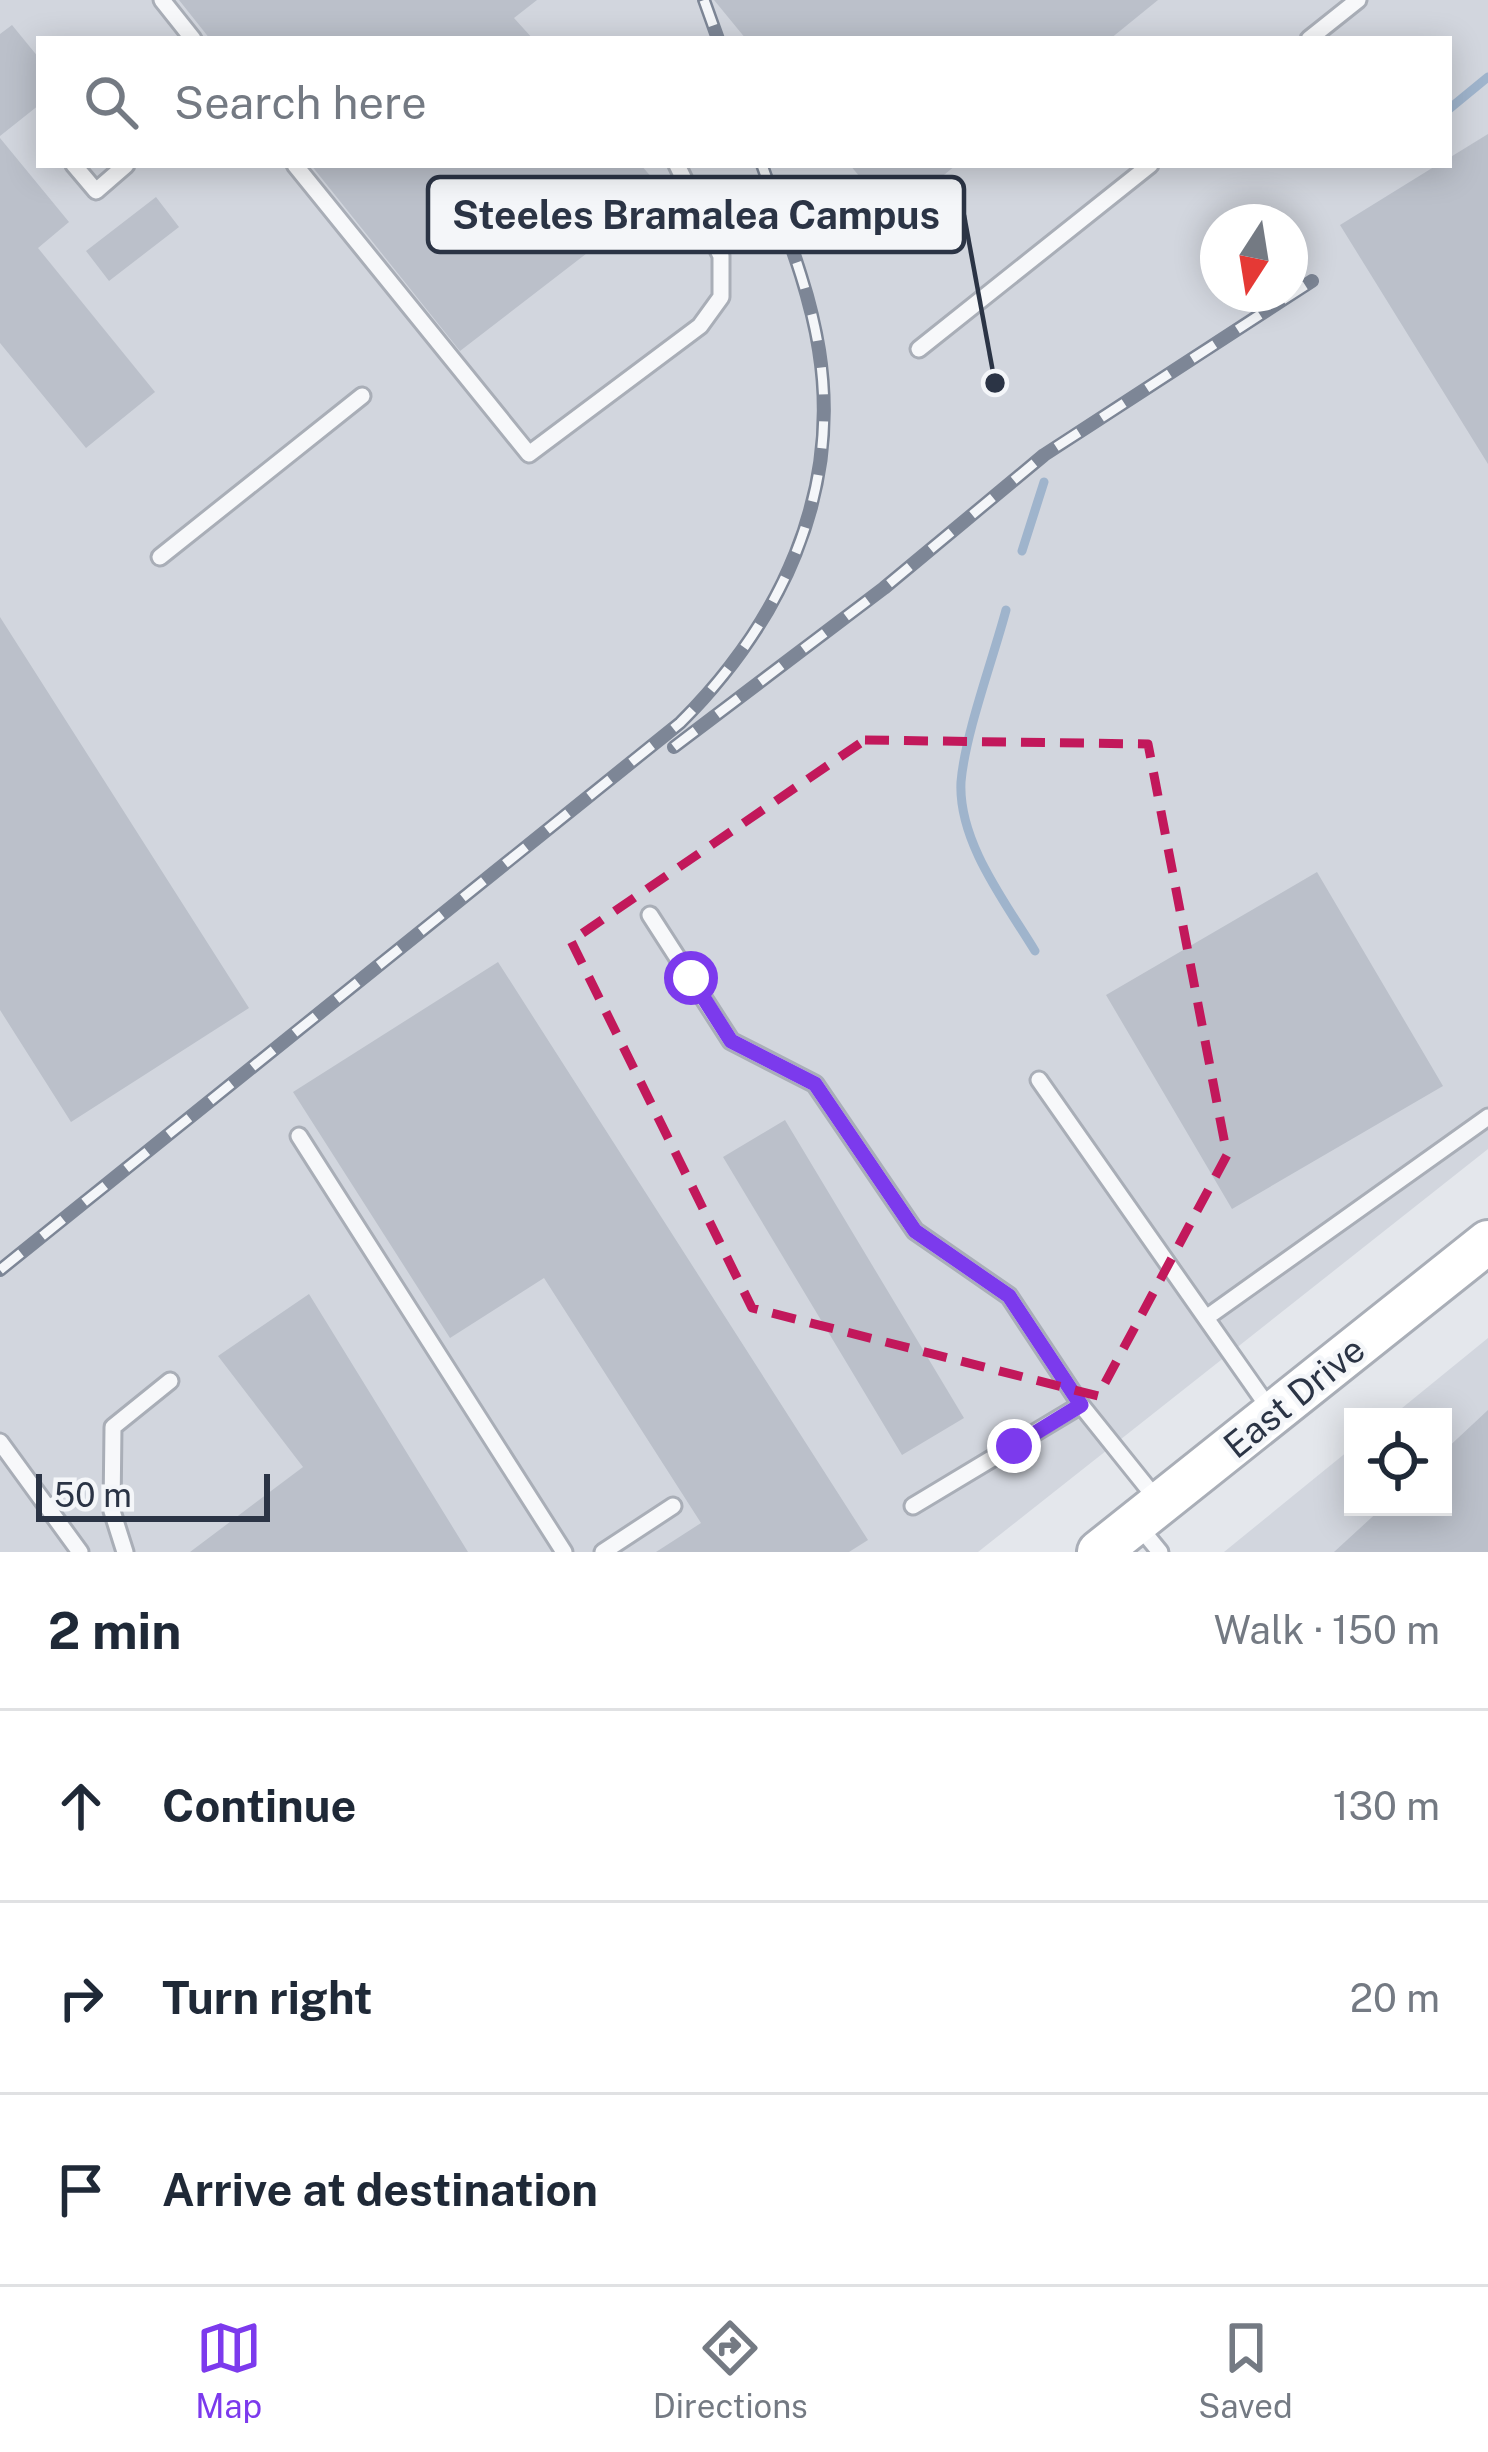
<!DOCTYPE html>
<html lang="en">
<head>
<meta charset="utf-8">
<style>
	body { margin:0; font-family:"Public Sans",sans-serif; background:#f6f6f7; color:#1f2937 }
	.controls { position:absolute; right:36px; bottom:36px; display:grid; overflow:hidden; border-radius:0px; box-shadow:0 6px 30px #0003 }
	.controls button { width:108px; height:108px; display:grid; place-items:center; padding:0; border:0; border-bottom:3px solid #e0e1e3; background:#fff; color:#1f2937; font:60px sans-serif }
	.compass { position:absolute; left:1200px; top:204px; width:108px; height:108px; border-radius:50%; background:#fff; box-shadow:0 6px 30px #0003; rotate:192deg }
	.scale { position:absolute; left:36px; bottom:30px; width:234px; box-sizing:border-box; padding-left:12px; border:6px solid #2b3445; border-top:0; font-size:33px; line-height:42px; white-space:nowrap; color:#2b3445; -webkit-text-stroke:9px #f4f6f9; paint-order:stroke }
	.stop { position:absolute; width:36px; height:36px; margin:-27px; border:9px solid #7c3aed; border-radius:50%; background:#fff }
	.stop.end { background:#7c3aed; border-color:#fff; box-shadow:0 3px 12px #0008 }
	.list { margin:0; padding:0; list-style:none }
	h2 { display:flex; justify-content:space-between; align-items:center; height:156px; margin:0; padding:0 48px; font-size:51px }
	h2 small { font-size:39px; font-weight:400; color:#747a83 }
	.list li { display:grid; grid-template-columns:78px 1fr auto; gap:36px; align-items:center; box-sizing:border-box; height:192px; padding:0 48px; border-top:3px solid #e0e1e3 }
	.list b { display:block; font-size:45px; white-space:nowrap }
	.list em { font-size:39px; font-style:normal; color:#747a83 }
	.icon { flex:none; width:66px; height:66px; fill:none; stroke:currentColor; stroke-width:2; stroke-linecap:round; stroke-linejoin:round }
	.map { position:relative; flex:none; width:1488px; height:1552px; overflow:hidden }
	.search { position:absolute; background:#fff; box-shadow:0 6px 30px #0003; left:36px; right:36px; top:36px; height:132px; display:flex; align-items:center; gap:30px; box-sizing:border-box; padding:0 42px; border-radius:0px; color:#747a83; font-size:45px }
	.sheet { height:732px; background:#fff }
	nav { display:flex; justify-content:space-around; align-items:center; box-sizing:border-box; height:168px; border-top:3px solid #e0e1e3; background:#fff; font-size:33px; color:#747a83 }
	nav a { display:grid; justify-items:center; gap:6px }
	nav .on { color:#7c3aed }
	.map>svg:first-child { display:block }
</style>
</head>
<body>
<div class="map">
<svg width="1488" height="1552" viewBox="0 0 1488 1552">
	<rect width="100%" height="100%" fill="#e4e7ec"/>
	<path fill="#d2d6de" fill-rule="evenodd" d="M0 0H1488V1149L978 1552H0ZM39 39H1449V165H39ZM1218 222H1290V294H1218Z
		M1488 1338V1552H1224L1353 1447V1507H1443V1417H1391Z"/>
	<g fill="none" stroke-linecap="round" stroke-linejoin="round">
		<path stroke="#9fb4cc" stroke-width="9" d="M1449 109 1488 77
			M1022 551 1044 482
			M1006 610C993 659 965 734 961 782 958 842 1006 903 1035 951"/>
	</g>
	<path fill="#bbc0ca" d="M179 0H537L514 18 533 39H210Z
		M714 0H1158L1110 39H746Z
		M12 25 39 58V105L0 136V34Z
		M1488 134V464L1340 225 1437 165H1449V158Z
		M0 138 69 222 38 248 155 392 86 448 0 343Z
		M311 165H641L665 193 460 351Z
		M850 165H956L893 217Z
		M156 197 179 227 109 281 86 251Z
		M0 617 249 1008 71 1122 0 1010Z
		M1317 872 1443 1086 1232 1209 1106 995Z
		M498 962 868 1540 849 1552H656L701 1523 544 1278 450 1338 293 1092Z
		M785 1120 964 1418 902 1455 723 1157Z
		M309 1294 468 1552H190L303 1467 218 1356Z
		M1488 1410V1552H1334L1383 1507H1443V1452Z"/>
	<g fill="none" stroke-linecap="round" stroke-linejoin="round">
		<defs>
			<path id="lane" d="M162 0 193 39
				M1309 39 1358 0
				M74 165 96 191 126 165
				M295 165 529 454 700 326 721 297V256L677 165
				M919 349 1150 165
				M160 557 362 396
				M650 915 731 1041 815 1084 915 1231 1009 1296 1081 1405 1158 1501
				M1039 1080 1271 1411
				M299 1136 564 1552
				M1206 1318 1488 1117
				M0 1442 80 1552
				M913 1506 1081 1405
				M1138 1525 1160 1552
				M125 1552 112 1511 113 1427 170 1381
				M603 1552 673 1506"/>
			<path id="secondary" d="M1099 1552 1488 1242"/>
		</defs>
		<use href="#lane" stroke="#a9aeb7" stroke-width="21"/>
		<use href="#secondary" stroke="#a9aeb7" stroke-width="48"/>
		<use href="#lane" stroke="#f7f8fa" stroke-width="15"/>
		<use href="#secondary" stroke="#fff" stroke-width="42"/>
		<defs>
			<path id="rail" d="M704 0 718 39
				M674 747 884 588 1044 455 1312 281
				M0 1270 680 723C780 623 842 495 819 350 809 286 783 225 762 165"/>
		</defs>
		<use href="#rail" stroke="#7d8696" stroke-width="14"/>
		<use href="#rail" stroke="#f4f6f9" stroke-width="9" stroke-dasharray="27" stroke-linecap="butt"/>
	</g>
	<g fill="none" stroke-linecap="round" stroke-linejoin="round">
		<path stroke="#7c3aed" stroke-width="15" d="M691 978 731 1041 815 1084 915 1231 1009 1296 1081 1405 1014 1446"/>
	</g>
	<path fill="none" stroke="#c2185b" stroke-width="9" stroke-dasharray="24 15" stroke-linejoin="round" d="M865 740 1148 744 1227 1155 1098 1396 752 1308 571 941Z"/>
	<g text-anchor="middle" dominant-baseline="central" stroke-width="9" stroke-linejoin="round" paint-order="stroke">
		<g font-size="36" fill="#2b3445" stroke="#f4f6f9">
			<text transform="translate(1294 1397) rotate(-39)">East Drive</text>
		</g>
	</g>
	<path fill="none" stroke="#2b3445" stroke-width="4.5" d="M995 383L964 215"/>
	<circle fill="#2b3445" stroke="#f4f6f9" stroke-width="4.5" cx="995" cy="383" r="12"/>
	<rect fill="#f4f6f9" stroke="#2b3445" stroke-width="4.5" x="428" y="177" width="536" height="75" rx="12"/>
	<g font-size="39" text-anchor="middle" font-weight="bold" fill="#2b3445">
		<text x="696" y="229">Steeles Bramalea Campus</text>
	</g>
</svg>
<div class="controls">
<button><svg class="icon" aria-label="locate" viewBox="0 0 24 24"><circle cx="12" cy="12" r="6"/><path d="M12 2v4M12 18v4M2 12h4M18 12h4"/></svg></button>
</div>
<svg class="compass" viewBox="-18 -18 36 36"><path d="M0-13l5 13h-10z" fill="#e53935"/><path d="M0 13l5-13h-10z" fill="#747a83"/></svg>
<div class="scale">50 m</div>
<div class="stop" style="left:691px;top:978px"></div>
<div class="stop end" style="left:1014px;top:1446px"></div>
<div class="search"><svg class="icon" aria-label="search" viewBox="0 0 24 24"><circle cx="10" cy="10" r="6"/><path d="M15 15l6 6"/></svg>Search here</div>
</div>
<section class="sheet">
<h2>2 min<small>Walk · 150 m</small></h2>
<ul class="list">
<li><svg class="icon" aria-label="ahead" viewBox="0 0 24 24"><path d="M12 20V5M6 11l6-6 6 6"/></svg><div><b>Continue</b></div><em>130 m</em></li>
<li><svg class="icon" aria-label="right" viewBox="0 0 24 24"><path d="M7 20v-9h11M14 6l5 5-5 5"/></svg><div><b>Turn right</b></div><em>20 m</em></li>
<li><svg class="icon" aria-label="arrive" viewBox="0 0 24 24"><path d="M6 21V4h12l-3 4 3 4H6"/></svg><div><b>Arrive at destination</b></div></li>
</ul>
</section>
<nav>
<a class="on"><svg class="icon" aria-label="map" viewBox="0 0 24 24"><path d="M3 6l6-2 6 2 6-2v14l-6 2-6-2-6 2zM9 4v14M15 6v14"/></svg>Map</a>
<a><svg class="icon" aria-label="directions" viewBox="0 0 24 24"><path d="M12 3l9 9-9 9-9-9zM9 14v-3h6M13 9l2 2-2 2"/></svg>Directions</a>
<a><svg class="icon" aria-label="saved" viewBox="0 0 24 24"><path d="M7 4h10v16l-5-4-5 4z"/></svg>Saved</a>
</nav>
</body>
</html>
